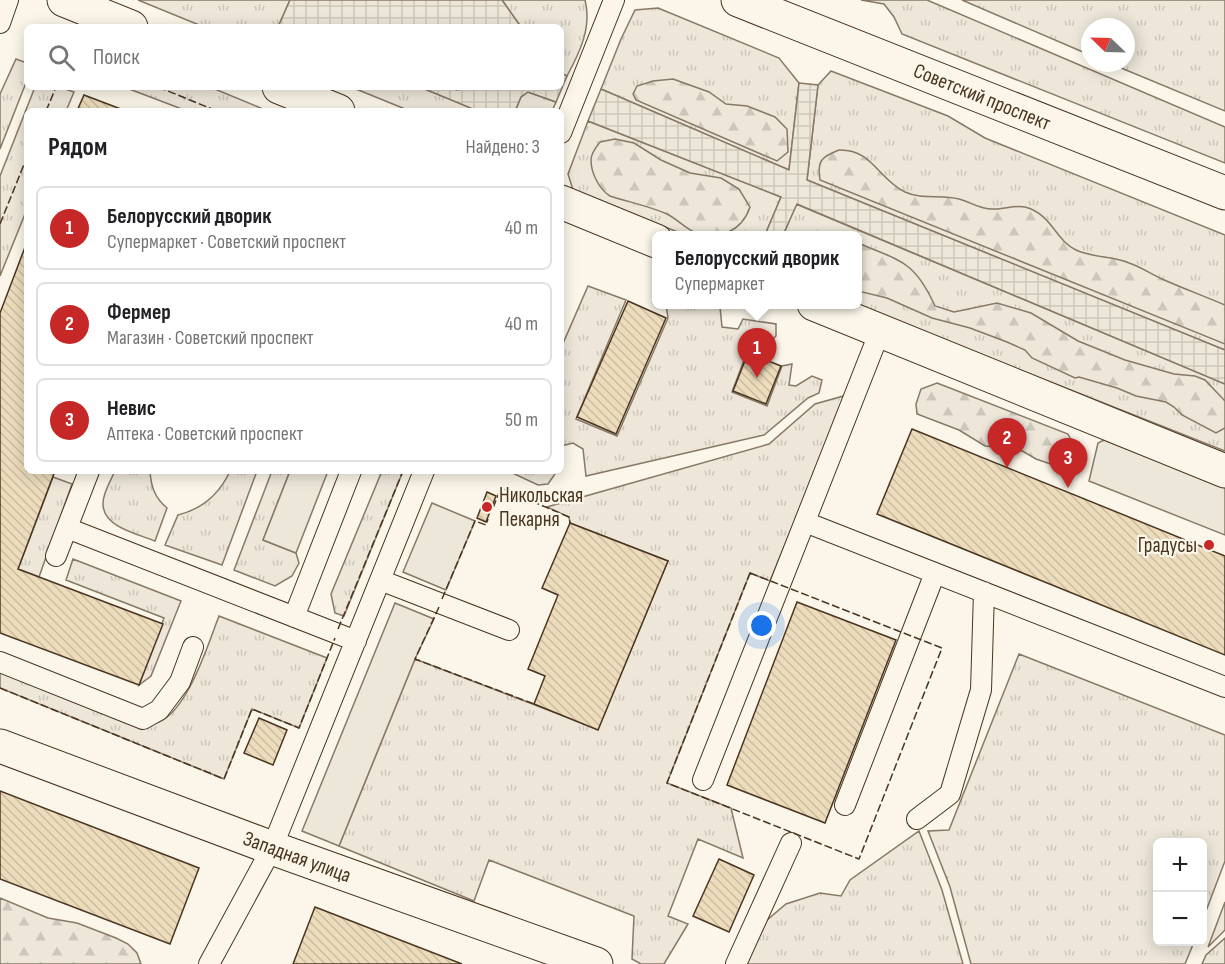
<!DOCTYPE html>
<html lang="ru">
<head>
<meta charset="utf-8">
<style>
	body { margin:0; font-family:"Sofia Sans Condensed",sans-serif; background:#f6f6f6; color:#202124 }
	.controls { position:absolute; right:18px; bottom:18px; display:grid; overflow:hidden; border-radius:9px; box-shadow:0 3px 15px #0003 }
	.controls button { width:54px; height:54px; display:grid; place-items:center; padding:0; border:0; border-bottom:2px solid #e0e0e0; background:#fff; color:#202124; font:30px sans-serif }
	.compass { position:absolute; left:1081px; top:18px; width:54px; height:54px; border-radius:50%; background:#fff; box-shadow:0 3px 15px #0003; rotate:293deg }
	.you { position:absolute; left:762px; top:626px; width:21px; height:21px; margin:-15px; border:4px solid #fff; border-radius:50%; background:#1a73e8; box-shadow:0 0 0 9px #1a73e833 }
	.badge { display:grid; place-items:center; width:39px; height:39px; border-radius:50%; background:#c62828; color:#fff; font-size:20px; font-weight:700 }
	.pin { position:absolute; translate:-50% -50px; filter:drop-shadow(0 2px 3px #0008) }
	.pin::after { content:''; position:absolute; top:32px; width:21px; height:18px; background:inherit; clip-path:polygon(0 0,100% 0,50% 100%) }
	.popup { position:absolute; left:652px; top:231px; width:210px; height:78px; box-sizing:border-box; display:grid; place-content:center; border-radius:9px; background:#fff; filter:drop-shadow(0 2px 4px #0005); font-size:20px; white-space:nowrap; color:#757577 }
	.popup b { font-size:22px; color:#202124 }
	.popup::after { content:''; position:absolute; left:50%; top:100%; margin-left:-12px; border:12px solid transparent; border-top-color:#fff }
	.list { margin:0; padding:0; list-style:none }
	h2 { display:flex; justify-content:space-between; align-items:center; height:78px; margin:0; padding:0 24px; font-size:26px }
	h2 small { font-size:20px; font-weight:400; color:#757577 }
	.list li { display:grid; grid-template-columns:39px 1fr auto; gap:18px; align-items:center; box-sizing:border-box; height:84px; margin:0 12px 12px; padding:0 12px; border:2px solid #e0e0e0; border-radius:9px }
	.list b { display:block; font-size:22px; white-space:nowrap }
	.list p { margin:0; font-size:20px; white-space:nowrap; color:#757577 }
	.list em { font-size:20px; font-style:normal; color:#757577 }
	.icon { flex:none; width:33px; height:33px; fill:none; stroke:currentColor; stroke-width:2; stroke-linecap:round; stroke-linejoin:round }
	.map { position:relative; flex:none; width:1225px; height:964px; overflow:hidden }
	.search { position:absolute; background:#fff; box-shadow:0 3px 15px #0003; left:24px; top:24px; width:540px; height:66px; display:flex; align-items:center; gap:15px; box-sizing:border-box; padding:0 21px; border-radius:9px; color:#757577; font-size:22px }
	.panel { position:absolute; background:#fff; box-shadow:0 3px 15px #0003; left:24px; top:108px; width:540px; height:366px; border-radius:9px }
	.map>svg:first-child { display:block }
</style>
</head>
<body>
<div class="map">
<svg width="1225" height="964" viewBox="0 0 1225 964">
	<defs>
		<pattern id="grass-tufts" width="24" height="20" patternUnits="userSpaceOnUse" patternTransform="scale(1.5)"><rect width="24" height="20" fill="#ede6d9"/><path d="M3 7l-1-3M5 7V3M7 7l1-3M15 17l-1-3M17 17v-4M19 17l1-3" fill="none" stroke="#cdc6ba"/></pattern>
		<pattern id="forest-firs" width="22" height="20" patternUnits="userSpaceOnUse" patternTransform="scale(1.5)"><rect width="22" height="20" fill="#ede6d9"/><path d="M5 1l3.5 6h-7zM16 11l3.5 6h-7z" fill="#cdc6ba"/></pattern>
		<pattern id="plaza-grid" width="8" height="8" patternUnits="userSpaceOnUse" patternTransform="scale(1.5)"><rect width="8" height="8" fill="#ede7d9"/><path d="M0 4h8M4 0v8" fill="none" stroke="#cdc7ba"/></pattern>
		<pattern id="building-back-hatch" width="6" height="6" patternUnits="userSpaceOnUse" patternTransform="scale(1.5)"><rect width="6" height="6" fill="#ecdcbc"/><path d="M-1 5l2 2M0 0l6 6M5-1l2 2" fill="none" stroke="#ccbda1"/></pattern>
	</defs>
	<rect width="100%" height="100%" fill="#fbf6e9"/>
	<path fill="url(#grass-tufts)" stroke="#887966" stroke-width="1.5" d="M138 0H290L278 27H204Z
		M502 0H585C592 27 580 52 567 76L561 73V27H521Z
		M861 0H927L1225 127V163L902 34 894 17 884 4Z
		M962 0H1225V111L1109 63H1126V27H1090V55Z
		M658 8 779 58 799 83 789 170 601 89 621 39 635 10Z
		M16 59 27 63V80L0 149V94Z
		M831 71 948 116 985 138 1225 235V350L807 180 818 85Z
		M35 87H59L74 92 66 111H27V209L0 276V176Z
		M124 87H210L268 111H187Z
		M351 87H420L474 109 473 111H410Z
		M528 92 556 102 552 111H515L521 97Z
		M588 121 781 197 765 235H685L573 190 568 174Z
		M796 204 1225 384V451L856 305 858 304V236H783Z
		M588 286 626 300 576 419 617 436 668 318 666 305 713 304 720 307 722 327 738 329 743 319 776 324V336L756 355 747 352 732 392 767 406 782 366 792 364 789 385 796 386 812 376 822 380 819 393 808 398 764 435 586 476 583 449 573 443 561 446V348Z
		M847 395 770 581 750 573 667 783 731 808 743 858 698 839 668 916 688 924 664 964H641L632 959 634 916 489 860 474 901 339 846 415 659 598 729 668 561 570 523 569 517 547 507 769 444 815 404Z
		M115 471H150C151 487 155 498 167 508L155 541C138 534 102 527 103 503 103 493 111 480 115 471Z
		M230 471H257L222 565 165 545 178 515C202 509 220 493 230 471Z
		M272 471H290L263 540 296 553 299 563 292 576 275 586 234 570Z
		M382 471H403L344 616 335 613 331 594Z
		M508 471H557L548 484 538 485Z
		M53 477 72 484 39 577 18 569Z
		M73 559 181 601 151 676 139 685 164 618 66 580Z
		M219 616 327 658 299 728 252 709 224 779 0 688V671L139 723C143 724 149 725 153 724 186 718 208 644 219 616Z
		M1019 654 1225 735V861L1203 919 1202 842H1158V942H1194L1185 964H971L950 887 928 831 949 830Z
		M919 831 942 890 963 964H744L766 921 786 904 820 893 841 896 850 880Z
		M1225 902V930L1208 947Z
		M1225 938V964H1202L1206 955Z"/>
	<path fill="url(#forest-firs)" stroke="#887966" stroke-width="1.5" d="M673 79 709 92 726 104 747 106 775 117 787 129 788 152 777 161 636 100 633 94 637 86 653 81Z
		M615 139 634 143 661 160 690 173 721 178 739 189 750 207C742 231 718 242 694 232 685 228 677 219 667 214 649 206 628 202 610 196 599 189 591 173 591 160 591 153 596 147 600 142Z
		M839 150C872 149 878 179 905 192 922 200 942 194 959 199 971 202 981 210 994 209 1005 209 1014 205 1025 207 1052 214 1055 240 1076 250 1093 258 1113 256 1129 263 1141 267 1151 274 1162 279 1182 288 1204 296 1225 305V344L820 180C817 161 821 157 839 150Z
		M858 243C900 261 914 260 935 306L954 312 997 303 1031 313 1078 341 1125 360 1174 374 1195 376 1205 380 1225 401V428L1216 433 1182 415 1174 407 1166 402 1136 396 1117 388 1079 377 1075 378 1032 358 1025 350 1007 342 970 328 932 318 887 298 858 291Z
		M937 383 1068 434 1075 448 1073 463 1065 469 1036 459 1019 449 985 446 959 430 917 414 916 404 921 389Z
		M0 898 48 918 77 923 116 938 128 944 137 953 141 964H0Z"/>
	<path fill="#ede7d9" stroke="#887966" stroke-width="1.5" d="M1104 440 1225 488V535L1089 481 1098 443Z
		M290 471H328L296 553 263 540Z
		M432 503 475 521 446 590 403 572Z
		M395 603 434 619 415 659 339 846 302 831Z"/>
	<path fill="url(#plaza-grid)" stroke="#887966" stroke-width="1.5" d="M290 0H502L521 27H278Z
		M561 73 567 76 556 102 528 92 521 97 515 111H473V109L420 87H448L457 90 467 87H561Z
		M799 83 818 85 807 180 1225 350V384L797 204 783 235H765L781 197 588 121 601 89 789 170Z"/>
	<path fill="url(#building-back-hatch)" stroke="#4a3520" stroke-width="1.5" d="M84 95 126 111H77Z
		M27 242V471H55L18 569 163 624 139 685 0 633V313Z
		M628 301 666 318 616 434 577 417Z
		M748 353 781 366 766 404 733 391Z
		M912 429 1225 556V655L877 514Z
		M487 492 496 496 486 522 477 518Z
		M570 523 668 561 598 730 534 704 545 676 528 669 558 595 542 588Z
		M797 602 896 640 825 823 727 785Z
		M259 718 287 730 273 765 244 753Z
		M0 791 199 868 170 944 0 879Z
		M719 859 754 875 729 932 693 916Z
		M315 907 462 964H293Z"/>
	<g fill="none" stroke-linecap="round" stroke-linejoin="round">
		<defs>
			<path id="service" d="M0 23 8 0
				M561 133 614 0
				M805 522 1225 687
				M67 528 356 641
				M56 556 89 471
				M380 580 509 630
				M294 617 351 471
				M0 662 143 719 159 710 180 682 193 647
				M703 780 880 331
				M845 805 935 573
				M917 819 950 794 981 690 984 592
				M209 964 272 848 424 471
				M736 964 791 843"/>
			<path id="minor" d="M64 0 131 27
				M279 87 338 111
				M561 202 656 241
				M814 304 1225 471
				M0 746 272 848 596 964"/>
			<path id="secondary" d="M738 0 1225 193"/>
		</defs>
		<use href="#service" stroke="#4a3520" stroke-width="22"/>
		<use href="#minor" stroke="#4a3520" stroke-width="35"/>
		<use href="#secondary" stroke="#4a3520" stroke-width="35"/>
		<use href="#service" stroke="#fbf6e9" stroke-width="20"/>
		<use href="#minor" stroke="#fbf6e9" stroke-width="33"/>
		<use href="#secondary" stroke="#fbf6e9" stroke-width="33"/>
		<path stroke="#4a3520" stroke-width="1.5" stroke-dasharray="8 3" stroke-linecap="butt" d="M158 87 217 111
			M46 111 56 87
			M0 224 27 157
			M493 508 501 488 569 517 570 523
			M750 573 942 648 859 859 667 783Z
			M442 599 475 521 486 525 488 519
			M439 607 415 659 534 704
			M338 629 403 471
			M0 688 224 779 252 709 299 728 335 638"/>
	</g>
	<g fill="#c62828" stroke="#fbf6e9" stroke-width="2">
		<circle cx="487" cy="507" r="6"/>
		<circle cx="1209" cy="545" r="6"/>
	</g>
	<g text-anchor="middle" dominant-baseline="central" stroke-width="4.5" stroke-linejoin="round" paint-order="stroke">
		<g font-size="21" fill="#4a3520" stroke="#fbf6e9">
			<text transform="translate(982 97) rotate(22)">Советский проспект</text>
			<text transform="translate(297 857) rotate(20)">Западная улица</text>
		</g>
		<g font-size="21" fill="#4a3520" stroke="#fbf6e9" text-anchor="start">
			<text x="499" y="495">Никольская<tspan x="499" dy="24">Пекарня</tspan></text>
			<text x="1197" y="545" text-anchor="end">Градусы</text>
		</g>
	</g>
</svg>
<div class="controls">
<button>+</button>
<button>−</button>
</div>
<svg class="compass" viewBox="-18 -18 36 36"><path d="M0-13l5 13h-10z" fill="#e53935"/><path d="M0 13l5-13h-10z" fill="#757577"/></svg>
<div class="you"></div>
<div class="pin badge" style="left:757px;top:378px">1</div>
<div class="popup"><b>Белорусский дворик</b>Супермаркет</div>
<div class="pin badge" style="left:1007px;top:468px">2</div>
<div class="pin badge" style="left:1068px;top:488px">3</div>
<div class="search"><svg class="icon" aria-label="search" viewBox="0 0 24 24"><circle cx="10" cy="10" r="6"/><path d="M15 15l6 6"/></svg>Поиск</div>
<section class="panel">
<h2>Рядом<small>Найдено: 3</small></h2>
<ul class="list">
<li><span class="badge">1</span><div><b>Белорусский дворик</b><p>Супермаркет · Советский проспект</p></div><em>40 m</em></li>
<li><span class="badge">2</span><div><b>Фермер</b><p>Магазин · Советский проспект</p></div><em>40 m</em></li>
<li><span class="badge">3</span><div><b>Невис</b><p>Аптека · Советский проспект</p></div><em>50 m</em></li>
</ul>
</section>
</div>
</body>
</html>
